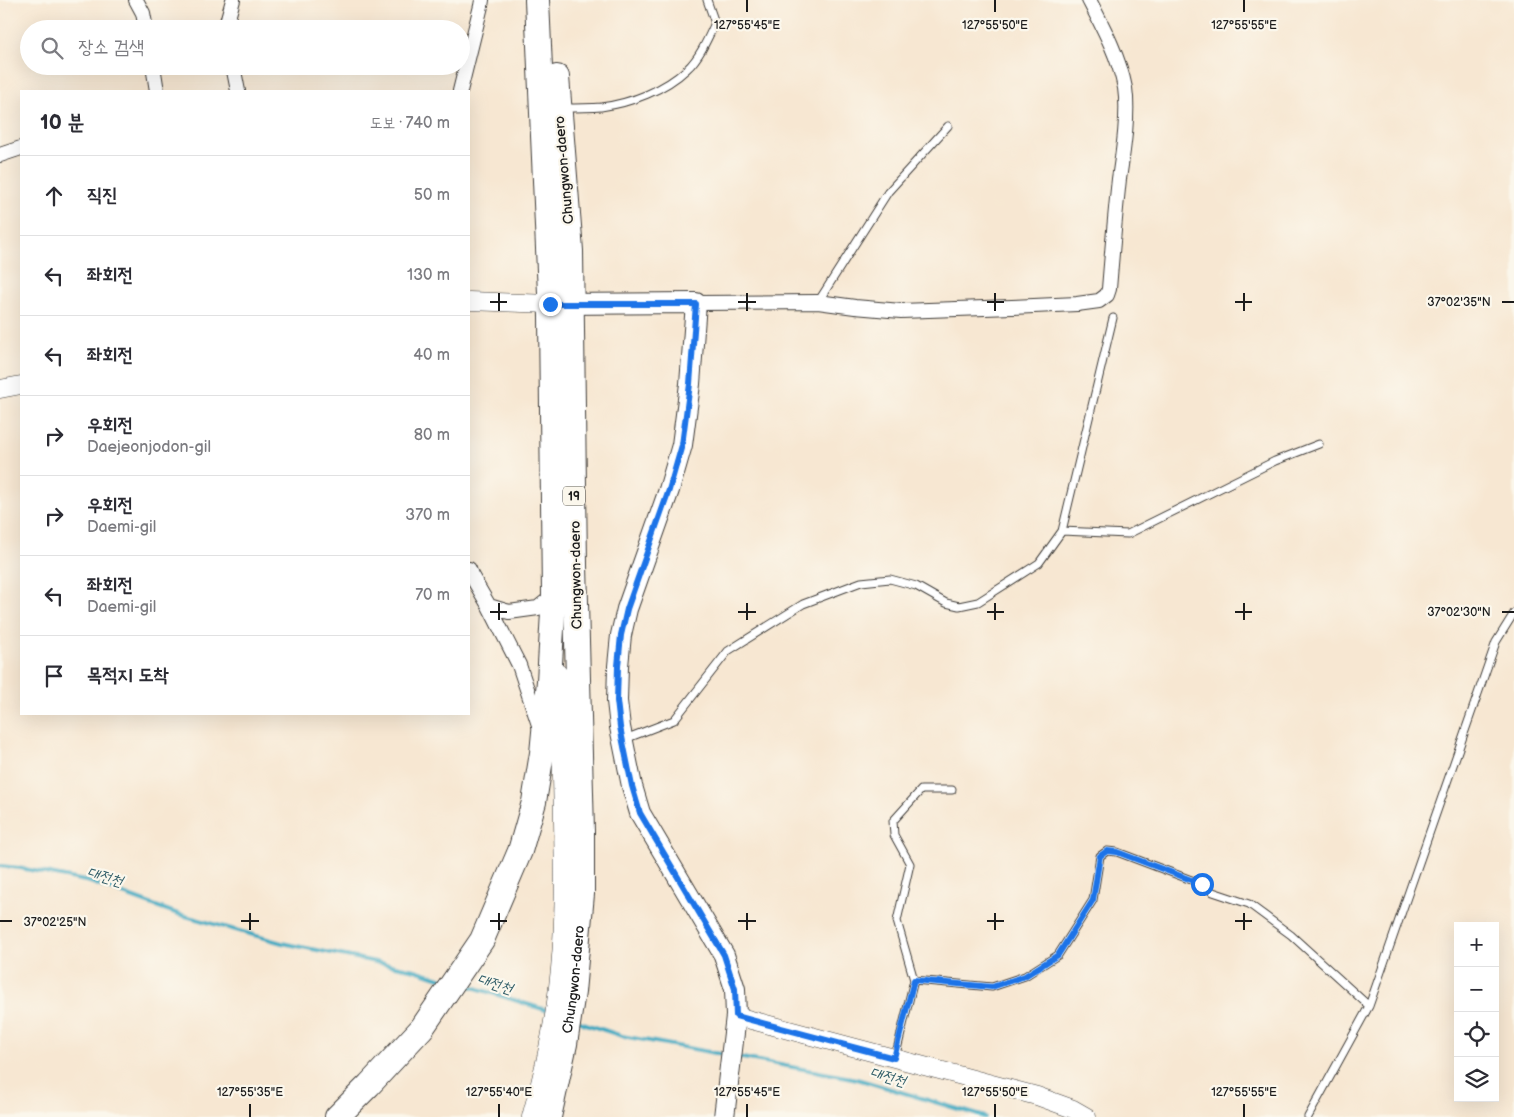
<!DOCTYPE html>
<html lang="ko">
<head>
<meta charset="utf-8">
<style>
	body { margin:0; font-family:"Balsamiq Sans","Poor Story",sans-serif; background:#f2f2f3; color:#2b2b33 }
	.controls { position:absolute; right:15px; bottom:15px; display:grid; overflow:hidden; border-radius:0px; box-shadow:0 5px 20px #0002 }
	.controls button { width:45px; height:45px; display:grid; place-items:center; padding:0; border:0; border-bottom:1px solid #e1e1e2; background:#fff; color:#2b2b33; font:25px sans-serif }
	.stop { position:absolute; width:15px; height:15px; margin:-11px; border:4px solid #1a73e8; border-radius:50%; background:#fff }
	.stop.end { background:#1a73e8; border-color:#fff; box-shadow:0 1px 5px #0008 }
	.list { margin:0; padding:0; list-style:none }
	h2 { display:flex; justify-content:space-between; align-items:center; height:65px; margin:0; padding:0 20px; font-size:21px }
	h2 small { font-size:16px; font-weight:400; color:#7c7c81 }
	.list li { display:grid; grid-template-columns:32px 1fr auto; gap:15px; align-items:center; box-sizing:border-box; height:80px; padding:0 20px; border-top:1px solid #e1e1e2 }
	.list b { display:block; font-size:19px; white-space:nowrap }
	.list p { margin:0; font-size:16px; white-space:nowrap; color:#7c7c81 }
	.list em { font-size:16px; font-style:normal; color:#7c7c81 }
	.icon { flex:none; width:28px; height:28px; fill:none; stroke:currentColor; stroke-width:2; stroke-linecap:round; stroke-linejoin:round }
	.map { position:relative; flex:none; width:1514px; height:1117px; overflow:hidden }
	.search { position:absolute; background:#fff; box-shadow:0 5px 20px #0002; left:20px; top:20px; width:450px; height:55px; display:flex; align-items:center; gap:12px; box-sizing:border-box; padding:0 18px; border-radius:28px; color:#7c7c81; font-size:19px }
	.panel { position:absolute; background:#fff; box-shadow:0 5px 20px #0002; left:20px; top:90px; width:450px; height:625px; border-radius:0px }
	.map>svg:first-child { display:block }
</style>
</head>
<body>
<div class="map">
<svg width="1514" height="1117" viewBox="0 0 1514 1117">
	<rect width="100%" height="100%" fill="#fbf7ec"/>
	<filter id="ink" filterUnits="userSpaceOnUse"><feTurbulence type="fractalNoise" baseFrequency=".02" numOctaves="2"/><feDisplacementMap in="SourceGraphic" scale="10" xChannelSelector="R" yChannelSelector="G"/><feConvolveMatrix kernelMatrix="1 2 1 2 8 2 1 2 1" color-interpolation-filters="sRGB"/></filter>
	<filter id="wash" filterUnits="userSpaceOnUse"><feTurbulence type="fractalNoise" baseFrequency=".0096" numOctaves="4" result="noise"/><feDisplacementMap in="SourceGraphic" scale="20" xChannelSelector="R" yChannelSelector="G"/><feGaussianBlur stdDeviation="1.12" result="paint"/><feColorMatrix in="noise" values="0 0 0 0 0 0 0 0 0 0 0 0 0 0 0 0 0 1.4 0 .05"/><feComposite in="paint" operator="in"/></filter>
	<g filter="url(#wash)">
		<rect width="100%" height="100%" fill="#f7e7d2"/>
		<g fill="none" stroke-linecap="round" stroke-linejoin="round">
			<path stroke="#41a9c1" stroke-width="4" d="M0 866 20 868 90 882 178 914 282 943 415 970 446 980
				M463 984 549 1011
				M577 1021 622 1036 726 1055
				M737 1057 857 1079 985 1117"/>
		</g>
	</g>
	<g filter="url(#ink)">
		<g fill="none" stroke-linecap="round" stroke-linejoin="round">
			<defs>
				<path id="service" d="M562 108C575 108 588 108 601 107 631 103 665 90 687 69 700 57 708 38 715 23L707 0
					M818 302 888 192 948 126
					M1062 531 1128 534 1275 461 1319 444
					M625 739 674 720 728 651 803 604 861 582 890 579 916 586 946 603 959 606 978 602 1039 563 1062 531 1113 318
					M914 980 992 987 1025 976 1058 955 1093 900 1100 856 1107 851 1117 852 1202 884 1213 892 1249 904 1291 935 1369 1006
					M895 1058 914 980 897 921 910 864 894 835 893 821 921 790H952
					M1308 1117 1369 1006 1496 642 1514 613"/>
				<path id="minor" d="M136 0 143 13 146 29
					M225 29 233 0
					M153 66 157 91
					M233 66 238 91
					M460 91 481 6 482 0
					M0 155 21 148
					M696 303 818 302 855 307 901 311 1012 307 1077 304 1099 301 1107 295 1109 289C1112 252 1115 216 1119 179 1123 152 1129 114 1125 88 1119 57 1103 27 1089 0
					M469 569 471 575 489 606
					M540 728 519 665 489 606 509 612 538 608 554 595"/>
				<path id="tertiary" d="M469 301 550 304
					M0 389 21 385
					M736 1016 1037 1096 1073 1109 1087 1117
					M531 1117C543 1075 553 1031 558 987 565 932 564 876 563 821 562 772 561 722 558 673"/>
				<path id="secondary" d="M557 304 696 303 690 384 682 445 669 490 627 609 621 635 618 666 617 701 620 727 632 786 640 813 724 955 735 989 736 1016 724 1117"/>
				<g id="trunk">
					<path d="M337 1117 369 1085 422 1028 482 940 520 851 534 802 542 753 549 681 554 595 551 316 537 0"/>
					<path id="s1" d="M549 1117 565 1044 573 992 582 894V831L575 565 571 251 557 77"/>
				</g>
			</defs>
			<use href="#service" stroke="#3d3a37" stroke-width="9"/>
			<use href="#minor" stroke="#3d3a37" stroke-width="16"/>
			<use href="#tertiary" stroke="#3d3a37" stroke-width="19"/>
			<use href="#secondary" stroke="#3d3a37" stroke-width="22"/>
			<use href="#trunk" stroke="#3d3a37" stroke-width="26"/>
			<use href="#service" stroke="#fff" stroke-width="7"/>
			<use href="#minor" stroke="#fff" stroke-width="14"/>
			<use href="#tertiary" stroke="#fff" stroke-width="18"/>
			<use href="#secondary" stroke="#fff" stroke-width="20"/>
			<use href="#trunk" stroke="#fff" stroke-width="24"/>
		</g>
	</g>
	<g fill="none" stroke-linecap="round" stroke-linejoin="round" filter="url(#ink)">
		<path stroke="#1a73e8" stroke-width="6" d="M550 304H696L690 384 682 445 669 490 627 609 621 635 618 666 617 701 620 727 632 786 640 813 724 955 735 989 736 1016 894 1058 914 980 992 987 1025 976 1058 955 1093 900 1100 856 1107 851 1117 852 1202 884"/>
	</g>
	<path fill="none" stroke="#1c1c1c" stroke-width="2" d="M747 0V12M995 0V12M1244 0V12M499 293V311M747 293V311M995 293V311M1244 293V311M490 302H507M738 302H756M987 302H1004M1235 302H1252M1502 302H1514M499 603V620M747 603V620M995 603V620M1244 603V620M490 612H507M738 612H756M987 612H1004M1235 612H1252M1502 612H1514M250 913V930M499 913V930M747 913V930M995 913V930M1244 913V930M0 921H12M241 921H259M490 921H507M738 921H756M987 921H1004M1235 921H1252M250 1104V1117M499 1104V1117M747 1104V1117M995 1104V1117M1244 1104V1117"/>
	<g text-anchor="middle" dominant-baseline="central" stroke-width="4.5" stroke-linejoin="round" paint-order="stroke">
		<rect fill="#fbf7ec" stroke="#5f5e5a" stroke-width="1" x="563" y="486.5" width="22" height="19" rx="4"/>
		<g font-size="12" font-weight="bold" fill="#1c1c1c">
			<text x="574" y="496">19</text>
		</g>
		<g font-size="14" fill="#1c1c1c" stroke="#fbf7ec">
			<text transform="translate(564 170) rotate(-95)">Chungwon-daero</text>
			<text transform="translate(576 575) rotate(-91)">Chungwon-daero</text>
			<text stroke="none"><textPath href="#s1" startOffset="140">Chungwon-daero</textPath></text>
		</g>
		<g font-size="15" font-style="italic" fill="#2d5b66" stroke="#fbf7ec">
			<text transform="translate(105 877) rotate(17)">대전천</text>
			<text transform="translate(495 984) rotate(18)">대전천</text>
			<text transform="translate(888 1077) rotate(16)">대전천</text>
		</g>
	</g>
	<g font-size="12" text-anchor="middle" fill="#1c1c1c" stroke="#fbf7ec" stroke-width="4.5" stroke-linejoin="round" paint-order="stroke">
		<text x="747" y="29">127°55'45"E</text>
		<text x="995" y="29">127°55'50"E</text>
		<text x="1244" y="29">127°55'55"E</text>
		<text x="1459" y="306">37°02'35"N</text>
		<text x="1459" y="616">37°02'30"N</text>
		<text x="55" y="926">37°02'25"N</text>
		<text x="250" y="1096">127°55'35"E</text>
		<text x="499" y="1096">127°55'40"E</text>
		<text x="747" y="1096">127°55'45"E</text>
		<text x="995" y="1096">127°55'50"E</text>
		<text x="1244" y="1096">127°55'55"E</text>
	</g>
</svg>
<div class="controls">
<button>+</button>
<button>−</button>
<button><svg class="icon" aria-label="locate" viewBox="0 0 24 24"><circle cx="12" cy="12" r="6"/><path d="M12 2v4M12 18v4M2 12h4M18 12h4"/></svg></button>
<button><svg class="icon" aria-label="layers" viewBox="0 0 24 24"><path d="M12 4l9 5-9 5-9-5zM3 14l9 5 9-5"/></svg></button>
</div>
<div class="stop" style="left:1202px;top:884px"></div>
<div class="stop end" style="left:550px;top:304px"></div>
<div class="search"><svg class="icon" aria-label="search" viewBox="0 0 24 24"><circle cx="10" cy="10" r="6"/><path d="M15 15l6 6"/></svg>장소 검색</div>
<section class="panel">
<h2>10 분<small>도보 · 740 m</small></h2>
<ul class="list">
<li><svg class="icon" aria-label="ahead" viewBox="0 0 24 24"><path d="M12 20V5M6 11l6-6 6 6"/></svg><div><b>직진</b></div><em>50 m</em></li>
<li><svg class="icon" aria-label="left" viewBox="0 0 24 24"><path d="M17 20v-9H6M10 6l-5 5 5 5"/></svg><div><b>좌회전</b></div><em>130 m</em></li>
<li><svg class="icon" aria-label="left" viewBox="0 0 24 24"><path d="M17 20v-9H6M10 6l-5 5 5 5"/></svg><div><b>좌회전</b></div><em>40 m</em></li>
<li><svg class="icon" aria-label="right" viewBox="0 0 24 24"><path d="M7 20v-9h11M14 6l5 5-5 5"/></svg><div><b>우회전</b><p>Daejeonjodon-gil</p></div><em>80 m</em></li>
<li><svg class="icon" aria-label="right" viewBox="0 0 24 24"><path d="M7 20v-9h11M14 6l5 5-5 5"/></svg><div><b>우회전</b><p>Daemi-gil</p></div><em>370 m</em></li>
<li><svg class="icon" aria-label="left" viewBox="0 0 24 24"><path d="M17 20v-9H6M10 6l-5 5 5 5"/></svg><div><b>좌회전</b><p>Daemi-gil</p></div><em>70 m</em></li>
<li><svg class="icon" aria-label="arrive" viewBox="0 0 24 24"><path d="M6 21V4h12l-3 4 3 4H6"/></svg><div><b>목적지 도착</b></div></li>
</ul>
</section>
</div>
</body>
</html>
